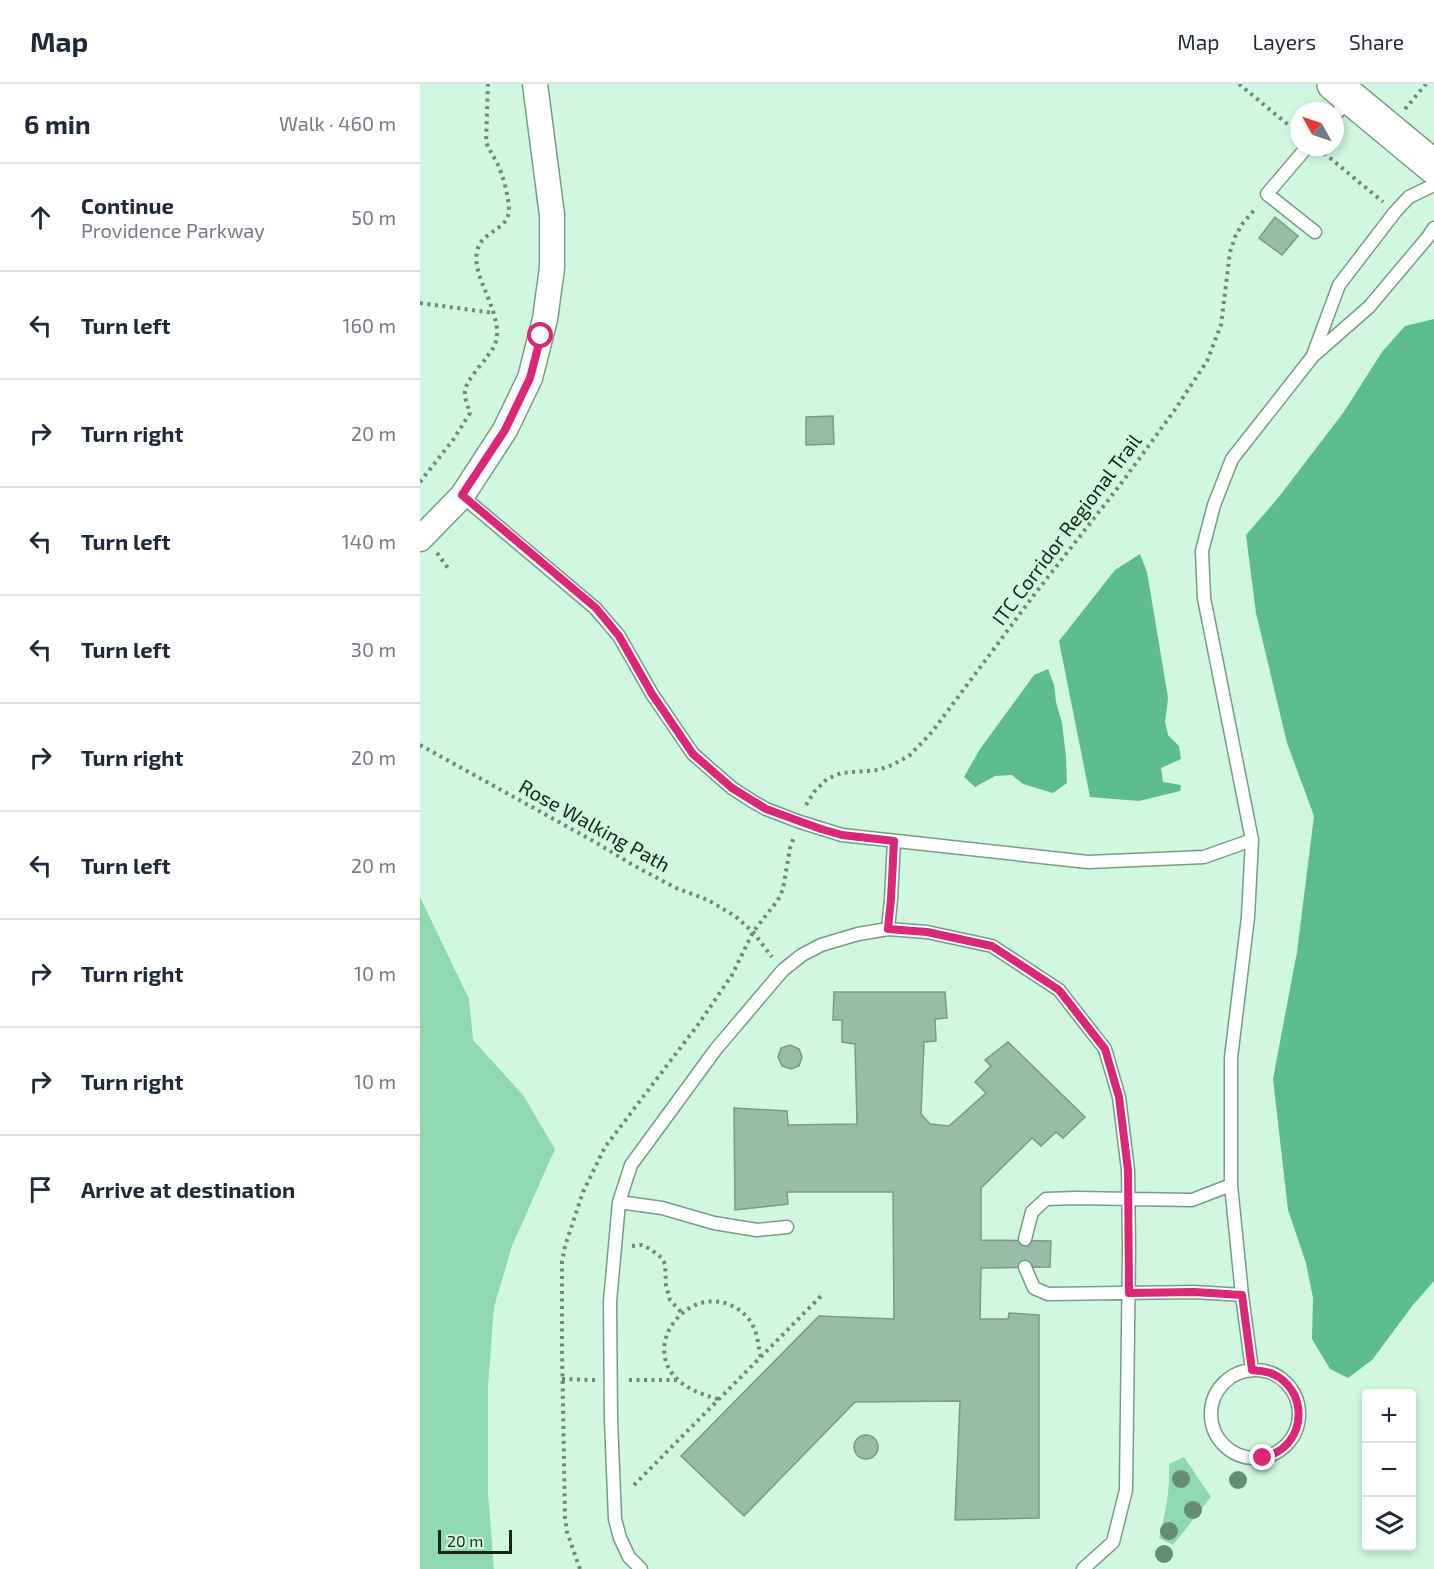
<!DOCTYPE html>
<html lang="en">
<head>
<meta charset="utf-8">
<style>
	body { margin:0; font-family:"Exo 2",sans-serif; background:#f6f6f7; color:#1f2937 }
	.controls { position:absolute; right:18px; bottom:18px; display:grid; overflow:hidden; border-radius:6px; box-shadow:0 3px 9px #0003 }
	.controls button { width:54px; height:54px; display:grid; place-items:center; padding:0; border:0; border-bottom:2px solid #e0e1e3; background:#fff; color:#1f2937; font:30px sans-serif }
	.compass { position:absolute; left:870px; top:18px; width:54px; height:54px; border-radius:50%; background:#fff; box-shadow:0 3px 9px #0003; rotate:310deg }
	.scale { position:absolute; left:18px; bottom:15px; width:74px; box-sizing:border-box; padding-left:6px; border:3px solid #16241c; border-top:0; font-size:16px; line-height:21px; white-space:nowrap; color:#16241c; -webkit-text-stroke:4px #d1f7e1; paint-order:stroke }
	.stop { position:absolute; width:18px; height:18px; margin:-14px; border:4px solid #db2777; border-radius:50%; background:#fff }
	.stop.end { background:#db2777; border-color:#fff; box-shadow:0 2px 6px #0008 }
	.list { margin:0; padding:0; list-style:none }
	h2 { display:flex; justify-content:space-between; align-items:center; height:78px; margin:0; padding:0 24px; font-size:26px }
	h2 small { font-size:20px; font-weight:400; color:#747a83 }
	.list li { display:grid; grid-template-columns:39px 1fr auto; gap:18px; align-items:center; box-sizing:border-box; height:108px; padding:0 24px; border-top:2px solid #e0e1e3 }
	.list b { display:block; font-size:22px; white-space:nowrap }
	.list p { margin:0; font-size:20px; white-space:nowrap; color:#747a83 }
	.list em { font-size:20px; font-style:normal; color:#747a83 }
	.icon { flex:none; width:33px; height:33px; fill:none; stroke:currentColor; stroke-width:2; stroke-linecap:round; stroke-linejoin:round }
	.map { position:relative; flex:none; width:1014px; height:1485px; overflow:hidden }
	header { display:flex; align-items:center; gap:36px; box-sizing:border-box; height:84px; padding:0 30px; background:#fff; border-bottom:2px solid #e0e1e3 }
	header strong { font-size:28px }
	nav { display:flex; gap:33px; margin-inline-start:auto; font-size:21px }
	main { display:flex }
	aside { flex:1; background:#fff }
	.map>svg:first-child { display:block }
</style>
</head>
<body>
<header>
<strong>Map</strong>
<nav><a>Map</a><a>Layers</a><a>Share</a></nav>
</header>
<main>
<aside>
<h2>6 min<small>Walk · 460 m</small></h2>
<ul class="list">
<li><svg class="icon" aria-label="ahead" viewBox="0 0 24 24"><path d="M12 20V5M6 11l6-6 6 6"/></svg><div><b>Continue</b><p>Providence Parkway</p></div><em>50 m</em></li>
<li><svg class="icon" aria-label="left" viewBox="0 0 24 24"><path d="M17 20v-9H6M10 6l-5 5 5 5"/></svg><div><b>Turn left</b></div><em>160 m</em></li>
<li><svg class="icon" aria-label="right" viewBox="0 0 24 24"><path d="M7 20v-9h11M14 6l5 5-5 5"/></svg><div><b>Turn right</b></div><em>20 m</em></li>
<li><svg class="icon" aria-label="left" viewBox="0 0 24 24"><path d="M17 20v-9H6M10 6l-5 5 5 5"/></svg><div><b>Turn left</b></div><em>140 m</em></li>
<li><svg class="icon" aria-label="left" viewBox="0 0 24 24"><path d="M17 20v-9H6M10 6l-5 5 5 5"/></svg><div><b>Turn left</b></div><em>30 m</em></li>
<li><svg class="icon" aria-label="right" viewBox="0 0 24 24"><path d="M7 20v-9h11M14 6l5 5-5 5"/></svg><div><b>Turn right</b></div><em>20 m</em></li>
<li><svg class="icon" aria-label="left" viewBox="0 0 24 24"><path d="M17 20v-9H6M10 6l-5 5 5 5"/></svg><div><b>Turn left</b></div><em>20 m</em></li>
<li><svg class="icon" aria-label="right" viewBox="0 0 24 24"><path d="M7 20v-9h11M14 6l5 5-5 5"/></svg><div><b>Turn right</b></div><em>10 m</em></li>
<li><svg class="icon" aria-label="right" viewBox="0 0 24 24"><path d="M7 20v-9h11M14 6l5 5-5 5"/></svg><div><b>Turn right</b></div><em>10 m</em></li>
<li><svg class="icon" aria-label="arrive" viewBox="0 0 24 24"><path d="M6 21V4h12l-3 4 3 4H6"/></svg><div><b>Arrive at destination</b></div></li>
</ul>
</aside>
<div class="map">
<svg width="1014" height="1485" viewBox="0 0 1014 1485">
	<rect width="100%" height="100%" fill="#d1f7e1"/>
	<path fill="#8fd8b0" d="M0 813 49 915 53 956 103 1011 135 1065 92 1162 74 1223 68 1302V1409L74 1485H0Z
		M764 1373 791 1413 753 1461 739 1454C746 1427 750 1408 749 1380Z"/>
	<path fill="#5cbc8c" d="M1014 235V1197L993 1221 952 1276 928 1294 910 1285 892 1255 893 1214 886 1179 868 1126 853 995 877 868 894 732 867 659 836 529 826 451 858 414 923 329 962 268 985 242Z
		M720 470 727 488 748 614 745 638 748 651 759 662 761 675 741 684 743 698 761 701 760 707 719 717 670 713 639 557 695 486Z
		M628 585 634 601 636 618 642 639 646 673 647 699 633 709 603 700 592 691 575 692 555 703 544 693 560 665 614 591Z"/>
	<path fill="#98bca7" stroke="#779a86" stroke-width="1.5" d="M855 133 878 152 862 171 839 154Z
		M413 332 414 360 386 361V333Z
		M414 908H525L527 934 515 935 516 957 504 958 501 1030 510 1040 529 1042 566 1009 555 998 571 982 565 976 588 958 665 1033 643 1054 636 1048 621 1062 612 1054 561 1104V1156L631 1157 630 1183 561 1184 560 1235H588L589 1229 619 1231V1434L535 1436 540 1317 435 1318 324 1432 261 1372 399 1232 474 1235 473 1108H367L368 1120 315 1126 314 1024 367 1027 368 1041 437 1040 435 960 422 958V936H413Z
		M370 961 379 965 382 973 379 982 371 985 362 982 358 973 361 964Z
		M434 1363a12 12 0 1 1 24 0a12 12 0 1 1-24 0Z"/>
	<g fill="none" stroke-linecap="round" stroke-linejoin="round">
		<defs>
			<path id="lane" d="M915 31 930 14
				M887 63 847 110 895 148
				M893 271 919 201 975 128 989 113 1014 101
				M42 412 175 524 199 552 232 610 273 670 312 704 332 717 346 725 380 738 422 751 668 778 784 773 832 756
				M468 845 471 815 474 757
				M199 1118 242 1124 294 1139 337 1146 367 1143
				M605 1155 612 1128 626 1115 656 1114 772 1116 811 1101
				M605 1183 614 1204 628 1210 774 1208 822 1211
				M832 1286 822 1211 811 1101V974L828 833 832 756 784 514 782 467 794 421 812 375 893 272 949 223 1008 153 1014 144
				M791 1330a44 44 0 1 1 88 0a44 44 0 1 1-88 0Z
				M221 1485 209 1473 200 1454 195 1435 191 1336 190 1218 199 1118 211 1081 296 965 363 886 382 871 401 861 438 850 468 845 507 848 572 862 639 906 685 965 699 1013 708 1086 709 1166 706 1406 693 1458 663 1485"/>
			<path id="street" d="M0 455 42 412 85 346 110 294 125 235 132 184V131L115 0"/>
			<path id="secondary" d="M914 0 1014 83"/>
		</defs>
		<use href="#lane" stroke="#789b87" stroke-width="15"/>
		<use href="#street" stroke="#789b87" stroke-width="27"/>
		<use href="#secondary" stroke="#789b87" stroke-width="36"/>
		<path stroke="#6e8779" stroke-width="4" stroke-dasharray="3 4.5" stroke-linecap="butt" d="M819 0 878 49
			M985 25 1006 0
			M904 69 963 118
			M0 219 74 229
			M0 398 33 356 50 329C48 322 44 314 45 307 46 297 61 281 67 273 70 268 75 263 76 257 82 235 61 204 57 182 51 145 87 151 89 127 89 114 83 90 77 79 73 71 69 66 66 58L68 0
			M17 469 28 484
			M0 661 175 758 213 781 256 804 288 816 315 832 333 848 352 873
			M386 721 394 708 407 695 421 689 458 686 472 681 489 672 512 648 614 511 700 401 754 327 787 277 801 241 810 168 815 153 823 139 836 124
			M212 1162 222 1161 230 1165 242 1174 245 1180 246 1202 250 1216 262 1229
			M142 1295 175 1296
			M209 1296H259
			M298 1315C280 1310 263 1304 251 1288 228 1254 267 1208 305 1219 317 1223 327 1230 333 1242 338 1251 338 1263 341 1273
			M214 1401 402 1211
			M160 1485 147 1448 145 1434 142 1264V1178L145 1162 163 1108 185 1063 280 938 312 891 333 848 358 816 363 805 370 764 374 753"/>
		<use href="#lane" stroke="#fff" stroke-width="12"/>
		<use href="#street" stroke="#fff" stroke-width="24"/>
		<use href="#secondary" stroke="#fff" stroke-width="33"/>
	</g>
	<g fill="#648c77">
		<circle cx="761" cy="1395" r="9"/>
		<circle cx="818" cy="1396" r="9"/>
		<circle cx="773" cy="1426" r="9"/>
		<circle cx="749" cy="1447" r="9"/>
		<circle cx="744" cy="1470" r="9"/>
	</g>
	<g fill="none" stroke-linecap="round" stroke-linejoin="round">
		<path stroke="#db2777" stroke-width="8" d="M121 252 110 294 85 346 42 411 176 524 199 552 232 610 273 670 312 704 346 725 401 745 422 751 474 757 471 815 468 845 507 848 572 862 639 906 685 965 699 1013 708 1086 709 1209 774 1208 822 1211 832 1286C840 1287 848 1287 855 1291 882 1305 887 1343 864 1363 858 1369 850 1371 843 1374"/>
	</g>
	<g text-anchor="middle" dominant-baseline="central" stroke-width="4.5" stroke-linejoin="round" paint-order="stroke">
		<g font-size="20" fill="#16241c" stroke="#d1f7e1">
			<text transform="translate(646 445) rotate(-53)">ITC Corridor Regional Trail</text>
			<text transform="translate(175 741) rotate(29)">Rose Walking Path</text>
		</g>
	</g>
</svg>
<div class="controls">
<button>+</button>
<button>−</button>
<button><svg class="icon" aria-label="layers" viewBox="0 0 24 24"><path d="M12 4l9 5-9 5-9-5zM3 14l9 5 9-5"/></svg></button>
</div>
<svg class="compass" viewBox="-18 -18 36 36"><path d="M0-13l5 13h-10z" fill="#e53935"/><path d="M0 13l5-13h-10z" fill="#747a83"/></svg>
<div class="scale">20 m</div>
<div class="stop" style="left:121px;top:252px"></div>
<div class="stop end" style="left:843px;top:1374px"></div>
</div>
</main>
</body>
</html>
